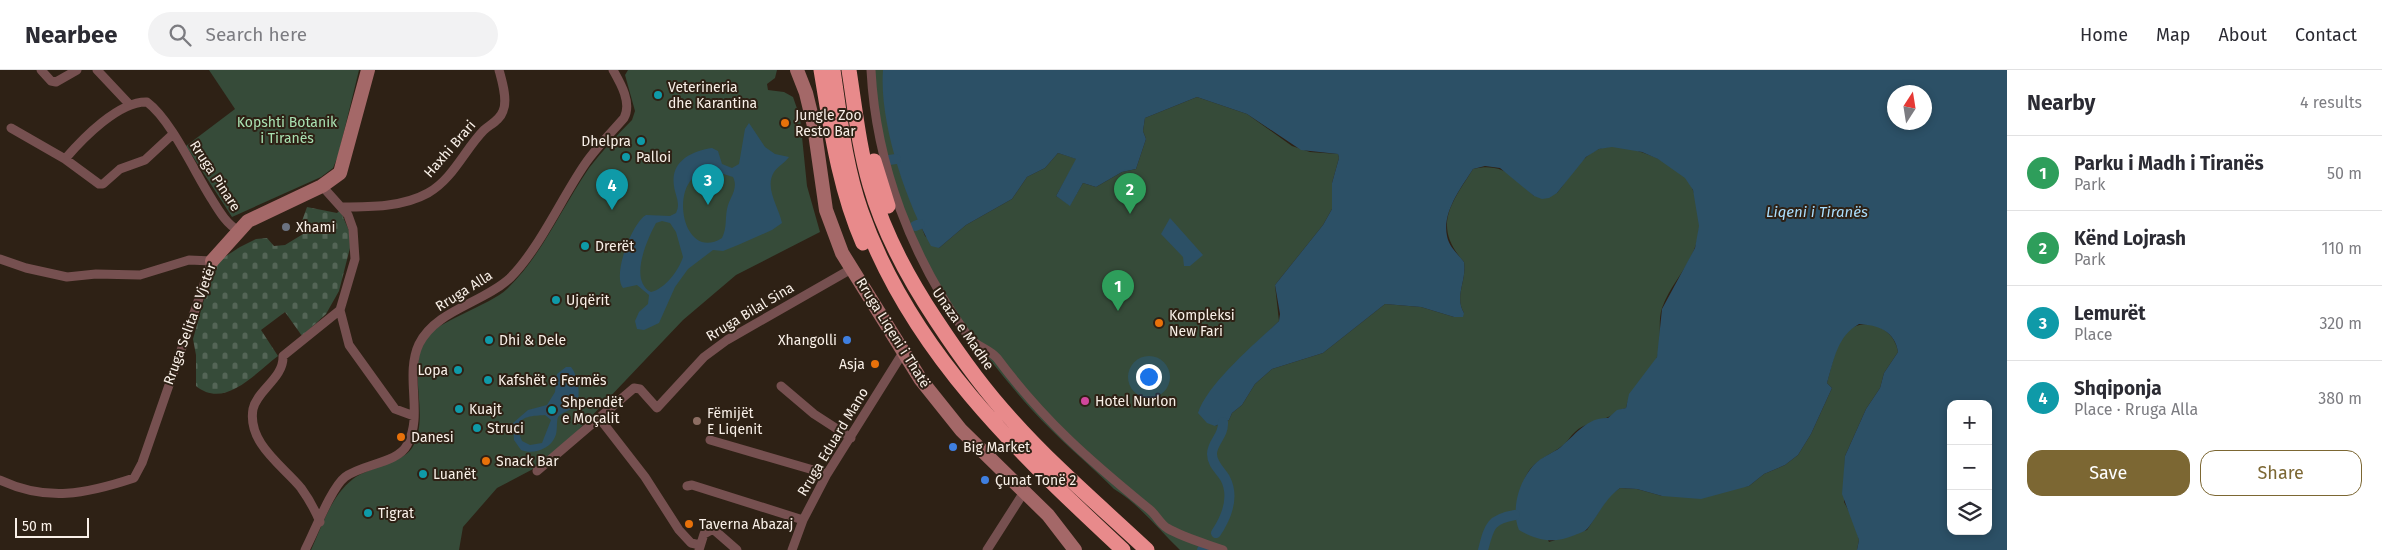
<!DOCTYPE html>
<html lang="en">
<head>
<meta charset="utf-8">
<style>
	body { margin:0; font-family:"Fira Sans",sans-serif; background:#f2f2f3; color:#2b2b33 }
	.controls { position:absolute; right:15px; bottom:15px; display:grid; overflow:hidden; border-radius:10px; box-shadow:0 2px 8px #0003 }
	.controls button { width:45px; height:45px; display:grid; place-items:center; padding:0; border:0; border-bottom:1px solid #e1e1e2; background:#fff; color:#2b2b33; font:25px sans-serif }
	.compass { position:absolute; left:1887px; top:15px; width:45px; height:45px; border-radius:50%; background:#fff; box-shadow:0 2px 8px #0003; rotate:12deg }
	.scale { position:absolute; left:15px; bottom:12px; width:74px; box-sizing:border-box; padding-left:5px; border:2px solid #f9f0e8; border-top:0; font-size:14px; line-height:18px; white-space:nowrap; color:#f9f0e8; -webkit-text-stroke:4px #2e2115; paint-order:stroke }
	.you { position:absolute; left:1148px; top:306px; width:18px; height:18px; margin:-12px; border:4px solid #fff; border-radius:50%; background:#1a73e8; box-shadow:0 0 0 8px #1a73e833 }
	.badge { display:grid; place-items:center; width:32px; height:32px; border-radius:50%; background:#7c6733; color:#fff; font-size:16px; font-weight:700 }
	.pin { position:absolute; translate:-50% -41px; filter:drop-shadow(0 1px 2px #0008) }
	.pin::after { content:''; position:absolute; top:26px; width:18px; height:15px; background:inherit; clip-path:polygon(0 0,100% 0,50% 100%) }
	.list { margin:0; padding:0; list-style:none }
	h2 { display:flex; justify-content:space-between; align-items:center; height:65px; margin:0; padding:0 20px; font-size:21px }
	h2 small { font-size:16px; font-weight:400; color:#7c7c81 }
	.list li { display:grid; grid-template-columns:32px 1fr auto; gap:15px; align-items:center; box-sizing:border-box; height:75px; padding:0 20px; border-top:1px solid #e1e1e2 }
	.list b { display:block; font-size:19px; white-space:nowrap }
	.list p { margin:0; font-size:16px; white-space:nowrap; color:#7c7c81 }
	.list em { font-size:16px; font-style:normal; color:#7c7c81 }
	.actions { display:flex; gap:10px; padding:15px 20px }
	.actions a { flex:1; padding:11px 0; border:1px solid #7c6733; border-radius:15px; text-align:center; font-size:18px; color:#7c6733 }
	.actions .main { background:#7c6733; color:#fff }
	.icon { flex:none; width:28px; height:28px; fill:none; stroke:currentColor; stroke-width:2; stroke-linecap:round; stroke-linejoin:round }
	.map { position:relative; flex:none; width:2007px; height:480px; overflow:hidden }
	header { display:flex; align-items:center; gap:30px; box-sizing:border-box; height:70px; padding:0 25px; background:#fff; border-bottom:1px solid #e1e1e2 }
	header strong { font-size:24px }
	nav { display:flex; gap:28px; margin-inline-start:auto; font-size:18px }
	.search { width:350px; height:45px; background:#f2f2f3; display:flex; align-items:center; gap:12px; box-sizing:border-box; padding:0 18px; border-radius:28px; color:#7c7c81; font-size:19px }
	main { display:flex }
	aside { flex:1; background:#fff }
	.map>svg:first-child { display:block }
</style>
</head>
<body>
<header>
<strong>Nearbee</strong>
<div class="search"><svg class="icon" aria-label="search" viewBox="0 0 24 24"><circle cx="10" cy="10" r="6"/><path d="M15 15l6 6"/></svg>Search here</div>
<nav><a>Home</a><a>Map</a><a>About</a><a>Contact</a></nav>
</header>
<main>
<div class="map">
<svg width="2007" height="480" viewBox="0 0 2007 480">
	<defs>
		<pattern id="cemetery-stones" width="16" height="16" patternUnits="userSpaceOnUse" patternTransform="scale(1.25)"><rect width="16" height="16" fill="#364b39"/><path d="M2 7V4a2 2 0 0 1 4 0v3zM10 15v-3a2 2 0 0 1 4 0v3z" fill="#546556"/></pattern>
	</defs>
	<rect width="100%" height="100%" fill="#2e2115"/>
	<path fill="url(#cemetery-stones)" d="M307 137 337 143 340 140 350 163V178L339 221 326 244 302 266 285 242 261 260 278 286C256 302 225 340 196 316V285L193 269 212 201 223 188 240 177 256 169 267 168 274 176 285 175 308 161 302 151Z"/>
	<path fill="#364b39" d="M209 0H359L338 86 333 98 321 107 232 147 186 76 235 39Z
		M628 0H777L775 8 767 14 768 20 784 22 793 27 800 47 807 116 820 162 736 205 683 250 567 372 535 398 497 418 463 457 459 480H311C322 456 331 426 353 409 369 397 402 393 412 378 431 347 407 304 424 271 433 252 491 235 507 219 542 185 561 139 589 98 602 81 617 65 632 50L635 41 625 5Z
		M873 0H883L886 40 900 102 925 166 939 178 966 155 1012 129 1027 107 1045 98 1058 83 1077 89 1056 126 1070 135 1083 113 1096 117 1122 102 1136 99 1146 69 1143 61 1145 48 1197 27 1247 44 1292 76 1310 82 1338 84 1339 88 1332 113V139L1323 155 1275 215 1279 251 1235 294 1215 356 1229 350 1232 343 1242 335 1255 314 1272 299 1323 283 1385 234 1421 237 1454 247 1464 243C1454 226 1467 211 1464 192 1432 156 1451 134 1473 99 1503 92 1514 107 1534 126L1557 123C1569 109 1581 86 1599 79 1622 70 1670 90 1686 108 1696 120 1700 143 1699 159 1697 190 1672 210 1662 238 1657 253 1663 271 1657 287 1649 307 1631 315 1626 338 1617 340 1614 345 1606 348 1595 353 1584 353 1575 362 1570 366 1567 373 1562 376 1540 392 1530 390 1521 419L1549 472 1587 460 1609 426 1620 418 1637 419 1662 426 1749 416 1764 404 1785 395 1798 385 1811 364 1832 318 1827 313C1831 299 1834 281 1842 268 1858 243 1894 255 1898 282L1884 303 1880 318 1866 339 1845 386 1844 432 1854 451 1859 470 1857 480H1180C1158 459 1140 435 1114 419 1087 392 1057 368 1032 340 970 271 916 191 889 101 880 72 878 31 873 0Z"/>
	<path fill="#2c5066" fill-rule="evenodd" d="M883 0H2007V480H1857L1859 470 1842 424 1845 386 1866 339 1880 318 1884 303 1898 282C1895 261 1878 255 1859 254 1837 266 1834 290 1827 313L1832 318 1811 364 1798 385 1785 395 1764 404 1749 416 1701 429 1662 426 1637 419 1620 418C1605 429 1599 444 1588 458 1585 462 1579 463 1575 465 1554 474 1538 471 1519 460 1510 439 1520 407 1537 392 1545 385 1556 382 1563 375 1577 363 1588 347 1608 348L1617 340 1626 338 1629 324 1657 287 1662 239 1695 178 1699 156 1693 120 1685 108 1658 89 1642 82 1612 77 1599 79 1586 87 1557 123 1549 128 1542 129 1534 126 1500 98 1485 96 1473 99C1461 118 1442 142 1447 166 1449 177 1458 184 1464 192 1467 211 1454 226 1464 243L1463 247H1454L1421 237 1385 234 1323 283 1272 299 1255 314 1242 335 1232 343 1229 350 1215 356 1207 353 1198 343C1208 313 1255 274 1279 251L1280 244 1275 215 1323 155 1332 139V113L1339 88 1338 84 1301 80 1247 44 1197 27 1145 48 1143 61 1146 69 1136 99 1122 102 1096 117 1083 113 1070 136 1056 126 1076 89 1058 83 1045 98 1027 107 1012 129 966 155 939 178 931 176C906 131 879 53 883 0ZM1924 22V52H1894V22ZM1951 334H1988V461H1951Z
		M749 53 765 77 775 84 789 87C785 93 778 96 774 102 764 118 779 137 782 153L772 160 738 175 723 181 713 180 688 199 675 217 659 253 644 260 637 259 635 251 639 242 648 234 649 225 637 215 623 218C612 205 632 153 646 145L670 146 676 143C681 133 675 125 674 116 670 91 692 81 712 78L718 81 722 94 732 98 739 94 745 59ZM717 102 733 107C739 119 729 128 727 139 725 150 727 158 722 168 687 190 672 130 692 109ZM662 151 670 153 676 162 683 187C679 200 665 219 651 222 628 210 648 168 656 153Z
		M1170 148 1203 185 1190 196H1184L1183 187 1161 164Z
		M566 297H571C578 305 582 327 575 336 571 341 563 341 558 347 556 353 558 361 555 367 550 379 533 385 521 380L514 370 513 353 528 340 547 335 555 322 557 304ZM545 345 551 350 542 373 530 375 522 371 517 359C519 345 534 346 545 345Z"/>
	<g fill="none" stroke-linecap="round" stroke-linejoin="round">
		<path stroke="#2c5066" stroke-width="10" d="M889 90 896 89
			M915 156 920 154
			M1216 463C1226 448 1235 427 1225 408 1220 400 1212 394 1212 384 1212 372 1224 366 1223 352
			M1202 480 1204 478
			M1483 480C1489 457 1490 449 1515 445"/>
		<path stroke="#765050" stroke-width="9" d="M41 0 51 11 56 12 77 0
			M97 0 130 35
			M871 0C876 96 912 188 968 266 976 277 988 278 997 288 1044 351 1089 390 1149 439 1156 444 1159 453 1167 458 1184 468 1204 473 1223 480
			M11 58 65 89 99 114H103L120 99 145 90 173 64
			M65 89C83 68 119 31 147 32 171 50 194 101 211 128 218 139 226 154 238 160
			M322 116 348 145 353 159 355 189 340 240 349 275 395 339 414 346
			M342 137C371 137 403 137 428 123 453 109 465 79 484 60 491 54 500 50 503 41 508 30 502 11 499 0
			M0 189 26 198 67 207 96 204 140 205 189 190 212 191 142 393 134 408C86 424 47 432 0 410
			M781 316 814 344 851 368
			M600 349 645 407 679 460 691 473 700 475
			M710 370 827 404
			M537 401 634 318 640 319 657 338 704 287 727 270 853 198
			M687 416 692 415 803 450
			M320 452C315 440 309 429 301 418 283 396 247 373 253 339 257 320 284 308 283 286L340 240
			M305 480C314 463 331 418 345 407 362 394 398 393 407 375 424 345 404 306 419 274 436 240 483 233 510 208 539 179 561 129 585 94 596 78 611 63 624 48 632 33 621 14 613 0
			M699 480 704 464 713 459 737 480
			M792 480 803 450 827 404 904 281
			M987 480 1024 422"/>
		<path stroke="#a46868" stroke-width="14" d="M797 0 806 23 814 56 826 140 842 183 921 310 961 360 1048 445 1075 480
			M212 191 248 151 322 116 340 103 368 0"/>
		<path stroke="#e88a8b" stroke-width="15" d="M821 0C831 59 839 118 863 173
			M833 0C840 47 845 96 861 141 910 281 1018 382 1123 480
			M849 0C855 38 859 78 870 115 884 164 908 208 936 250 959 285 983 319 1011 349 1053 396 1101 437 1147 480
			M874 91 888 136"/>
	</g>
	<g fill="#0f9aa8" stroke="#2e2115" stroke-width="2">
		<circle cx="658" cy="25" r="5"/>
		<circle cx="641" cy="71" r="5"/>
		<circle cx="626" cy="87" r="5"/>
		<circle cx="585" cy="176" r="5"/>
		<circle cx="556" cy="230" r="5"/>
		<circle cx="489" cy="270" r="5"/>
		<circle cx="458" cy="300" r="5"/>
		<circle cx="488" cy="310" r="5"/>
		<circle cx="459" cy="339" r="5"/>
		<circle cx="552" cy="340" r="5"/>
		<circle cx="477" cy="358" r="5"/>
		<circle cx="423" cy="404" r="5"/>
		<circle cx="368" cy="443" r="5"/>
	</g>
	<g fill="#e8710a" stroke="#2e2115" stroke-width="2">
		<circle cx="785" cy="53" r="5"/>
		<circle cx="1159" cy="253" r="5"/>
		<circle cx="875" cy="294" r="5"/>
		<circle cx="401" cy="367" r="5"/>
		<circle cx="486" cy="391" r="5"/>
		<circle cx="689" cy="454" r="5"/>
	</g>
	<circle fill="#6b7280" stroke="#2e2115" stroke-width="2" cx="286" cy="157" r="5"/>
	<g fill="#3f7fe0" stroke="#2e2115" stroke-width="2">
		<circle cx="847" cy="270" r="5"/>
		<circle cx="953" cy="377" r="5"/>
		<circle cx="985" cy="410" r="5"/>
	</g>
	<circle fill="#d1479c" stroke="#2e2115" stroke-width="2" cx="1085" cy="331" r="5"/>
	<circle fill="#8d6e63" stroke="#2e2115" stroke-width="2" cx="697" cy="351" r="5"/>
	<g text-anchor="middle" dominant-baseline="central" stroke-width="4" stroke-linejoin="round" paint-order="stroke">
		<g font-size="14" fill="#f9f0e8" stroke="#2e2115" text-anchor="start">
			<text x="668" y="17">Veterineria<tspan x="668" dy="16">dhe Karantina</tspan></text>
			<text x="795" y="45">Jungle Zoo<tspan x="795" dy="16">Resto Bar</tspan></text>
			<text x="631" y="71" text-anchor="end">Dhelpra</text>
			<text x="636" y="87">Palloi</text>
			<text x="296" y="157">Xhami</text>
			<text x="595" y="176">Drerët</text>
			<text x="566" y="230">Ujqërit</text>
			<text x="1169" y="245">Kompleksi<tspan x="1169" dy="16">New Fari</tspan></text>
			<text x="499" y="270">Dhi &amp; Dele</text>
			<text x="837" y="270" text-anchor="end">Xhangolli</text>
			<text x="865" y="294" text-anchor="end">Asja</text>
			<text x="448" y="300" text-anchor="end">Lopa</text>
			<text x="498" y="310">Kafshët e Fermës</text>
			<text x="1095" y="331">Hotel Nurlon</text>
			<text x="562" y="332">Shpendët<tspan x="562" dy="16">e Moçalit</tspan></text>
			<text x="469" y="339">Kuajt</text>
			<text x="707" y="343">Fëmijët<tspan x="707" dy="16">E Liqenit</tspan></text>
			<text x="487" y="358">Struci</text>
			<text x="411" y="367">Danesi</text>
			<text x="963" y="377">Big Market</text>
			<text x="496" y="391">Snack Bar</text>
			<text x="433" y="404">Luanët</text>
			<text x="995" y="410">Çunat Tonë 2</text>
			<text x="378" y="443">Tigrat</text>
			<text x="699" y="454">Taverna Abazaj</text>
		</g>
		<g font-size="14" fill="#a9e1b2" stroke="#2e2115">
			<text x="287" y="52">Kopshti Botanik<tspan x="287" dy="16">i Tiranës</tspan></text>
		</g>
		<g font-size="14" fill="#f9f0e8" stroke="#2e2115">
			<text transform="translate(450 79) rotate(-49)">Haxhi Brari</text>
			<text transform="translate(215 106) rotate(57)">Rruga Pinare</text>
			<text transform="translate(464 221) rotate(-32)">Rruga Alla</text>
			<text transform="translate(750 242) rotate(-31)">Rruga Bilal Sina</text>
			<text transform="translate(190 254) rotate(-70)">Rruga Selita e Vjetër</text>
			<text transform="translate(963 259) rotate(55)">Unaza e Madhe</text>
			<text transform="translate(893 263) rotate(58)">Rruga Liqeni i Thatë</text>
			<text transform="translate(833 372) rotate(-59)">Rruga Eduard Mano</text>
		</g>
		<g font-size="15" font-style="italic" fill="#aaddfc" stroke="#2e2115">
			<text x="1817" y="142">Liqeni i Tiranës</text>
		</g>
	</g>
</svg>
<div class="controls">
<button>+</button>
<button>−</button>
<button><svg class="icon" aria-label="layers" viewBox="0 0 24 24"><path d="M12 4l9 5-9 5-9-5zM3 14l9 5 9-5"/></svg></button>
</div>
<svg class="compass" viewBox="-18 -18 36 36"><path d="M0-13l5 13h-10z" fill="#e53935"/><path d="M0 13l5-13h-10z" fill="#7c7c81"/></svg>
<div class="scale">50 m</div>
<div class="you"></div>
<div class="pin badge" style="left:1118px;top:241px;background:#2e9e5b">1</div>
<div class="pin badge" style="left:1130px;top:144px;background:#2e9e5b">2</div>
<div class="pin badge" style="left:708px;top:135px;background:#0f9aa8">3</div>
<div class="pin badge" style="left:612px;top:140px;background:#0f9aa8">4</div>
</div>
<aside>
<h2>Nearby<small>4 results</small></h2>
<ul class="list">
<li><span class="badge" style="background:#2e9e5b">1</span><div><b>Parku i Madh i Tiranës</b><p>Park</p></div><em>50 m</em></li>
<li><span class="badge" style="background:#2e9e5b">2</span><div><b>Kënd Lojrash</b><p>Park</p></div><em>110 m</em></li>
<li><span class="badge" style="background:#0f9aa8">3</span><div><b>Lemurët</b><p>Place</p></div><em>320 m</em></li>
<li><span class="badge" style="background:#0f9aa8">4</span><div><b>Shqiponja</b><p>Place · Rruga Alla</p></div><em>380 m</em></li>
</ul>
<div class="actions"><a class="main">Save</a><a>Share</a></div>
</aside>
</main>
</body>
</html>
